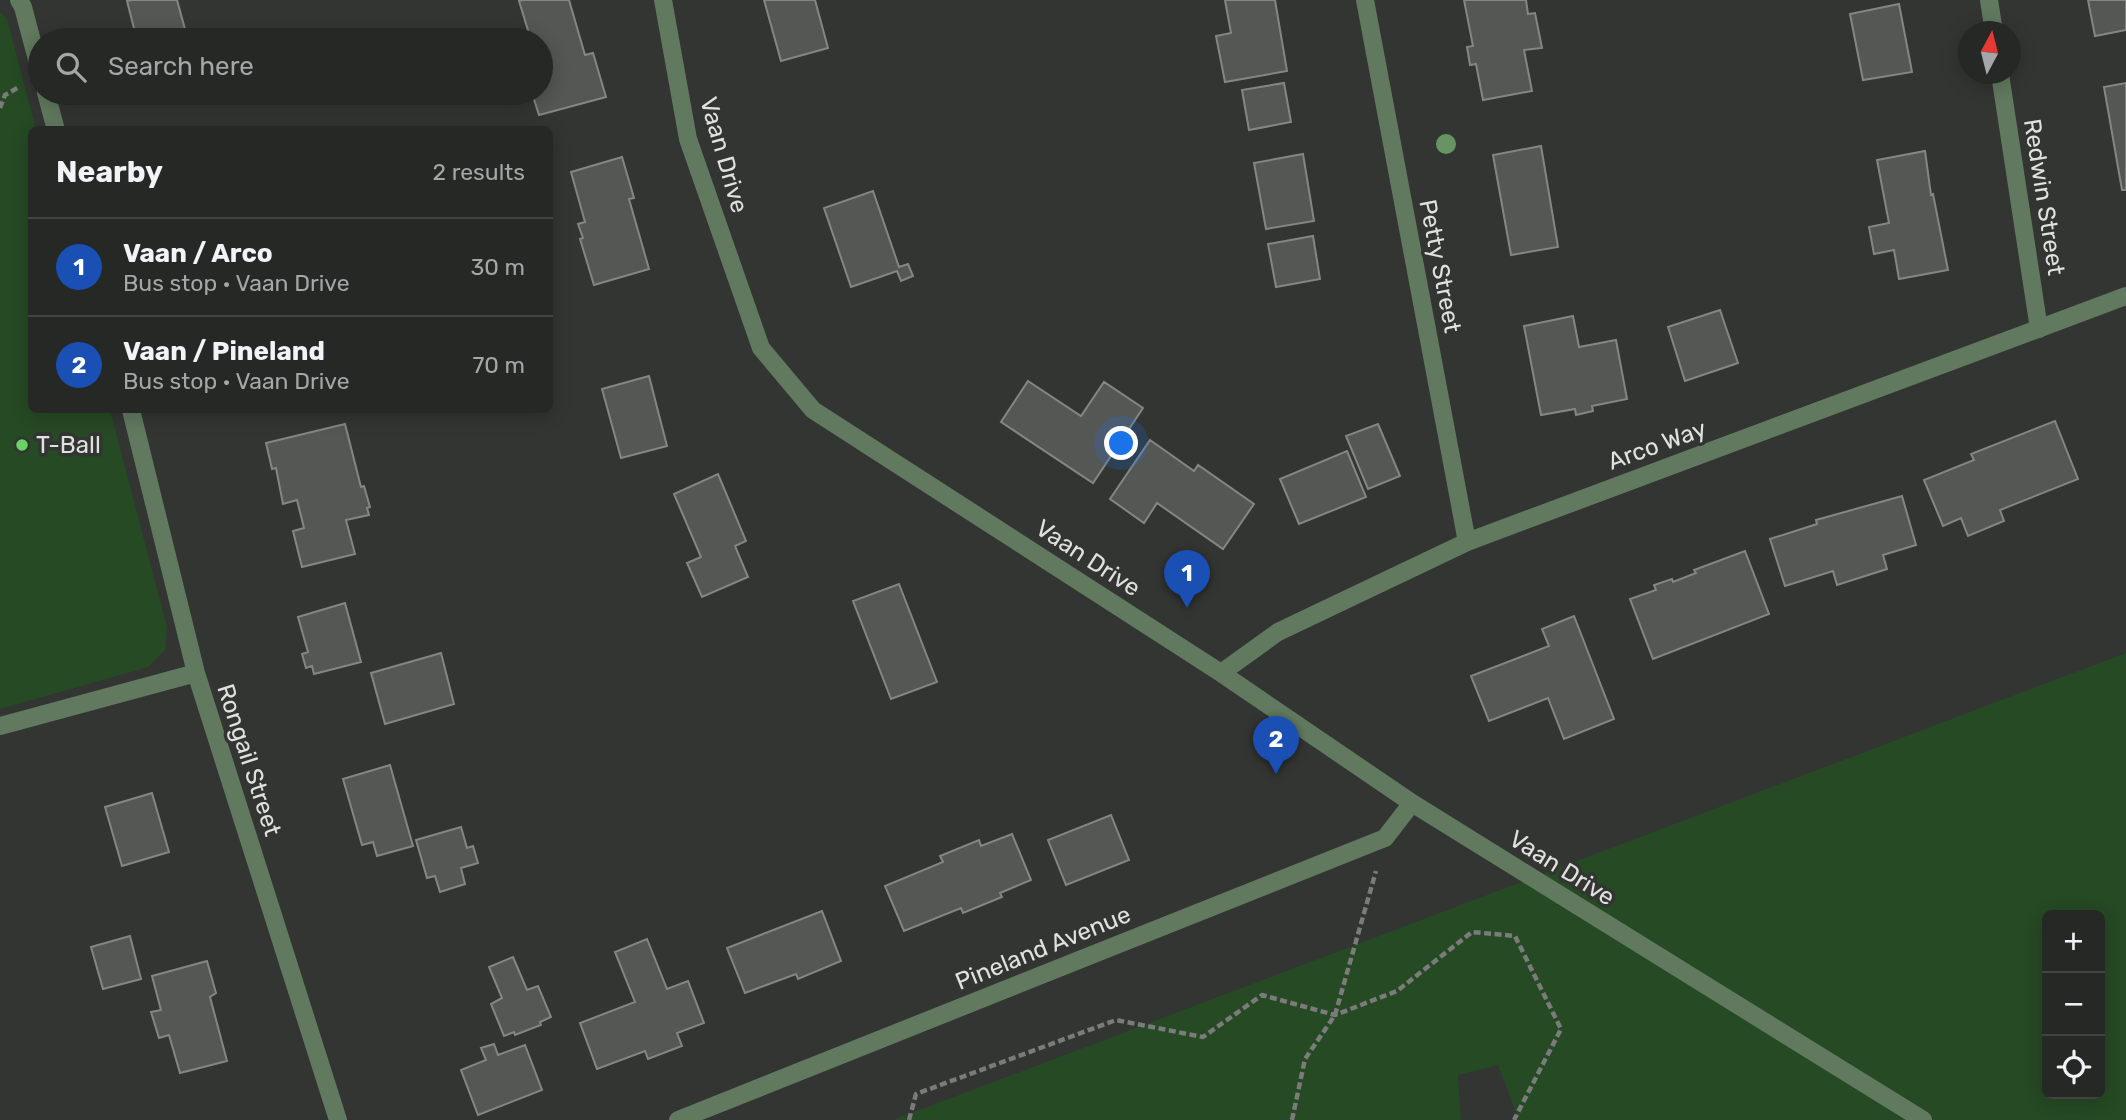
<!DOCTYPE html>
<html lang="en">
<head>
<meta charset="utf-8">
<style>
	body { margin:0; font-family:Rubik,sans-serif; background:#323432; color:#f1f3f6 }
	.controls { position:absolute; right:21px; bottom:21px; display:grid; overflow:hidden; border-radius:10px; box-shadow:0 4px 18px #0003 }
	.controls button { width:63px; height:63px; display:grid; place-items:center; padding:0; border:0; border-bottom:2px solid #424443; background:#262826; color:#f1f3f6; font:35px sans-serif }
	.compass { position:absolute; left:1958px; top:21px; width:63px; height:63px; border-radius:50%; background:#262826; box-shadow:0 4px 18px #0003; rotate:7deg }
	.you { position:absolute; left:1122px; top:444px; width:24px; height:24px; margin:-18px; border:5px solid #fff; border-radius:50%; background:#1a73e8; box-shadow:0 0 0 10px #1a73e833 }
	.badge { display:grid; place-items:center; width:46px; height:46px; border-radius:50%; background:#db2777; color:#fff; font-size:23px; font-weight:700 }
	.pin { position:absolute; translate:-50% -58px; filter:drop-shadow(0 2px 4px #0008) }
	.pin::after { content:''; position:absolute; top:37px; width:24px; height:21px; background:inherit; clip-path:polygon(0 0,100% 0,50% 100%) }
	.list { margin:0; padding:0; list-style:none }
	h2 { display:flex; justify-content:space-between; align-items:center; height:91px; margin:0; padding:0 28px; font-size:30px }
	h2 small { font-size:23px; font-weight:400; color:#a4a6a7 }
	.list li { display:grid; grid-template-columns:46px 1fr auto; gap:21px; align-items:center; box-sizing:border-box; height:98px; padding:0 28px; border-top:2px solid #424443 }
	.list b { display:block; font-size:26px; white-space:nowrap }
	.list p { margin:0; font-size:23px; white-space:nowrap; color:#a4a6a7 }
	.list em { font-size:23px; font-style:normal; color:#a4a6a7 }
	.icon { flex:none; width:38px; height:38px; fill:none; stroke:currentColor; stroke-width:2; stroke-linecap:round; stroke-linejoin:round }
	.map { position:relative; flex:none; width:2126px; height:1120px; overflow:hidden }
	.search { position:absolute; background:#262826; box-shadow:0 4px 18px #0003; left:28px; top:28px; width:525px; height:77px; display:flex; align-items:center; gap:18px; box-sizing:border-box; padding:0 24px; border-radius:38px; color:#a4a6a7; font-size:26px }
	.panel { position:absolute; background:#262826; box-shadow:0 4px 18px #0003; left:28px; top:126px; width:525px; height:287px; border-radius:10px }
	.map>svg:first-child { display:block }
</style>
</head>
<body>
<div class="map">
<svg width="2126" height="1120" viewBox="0 0 2126 1120">
	<rect width="100%" height="100%" fill="#333533"/>
	<path fill="#264a24" fill-rule="evenodd" d="M0 12 7 19 36 129 32 130V410H110L167 627 165 650 148 667 0 709Z
		M2126 653V1120H1519L1498 1065 1458 1075 1461 1120H893ZM2047 915H2100V1094H2047Z"/>
	<path fill="#555754" stroke="#848684" stroke-width="2" d="M132 0H177L188 40H137L127 1Z
		M523 0H569L585 55 593 53 606 97 539 115 532 93H541V40H531L519 1Z
		M764 0H815L828 48 781 61Z
		M1225 0H1275L1287 71 1225 82 1216 36 1231 33Z
		M1464 0H1526L1528 14 1535 13 1542 48 1524 50 1532 91 1483 100 1476 64 1470 65 1467 47 1473 46Z
		M2088 0H2126V30L2095 36Z
		M1899 4 1912 72 1863 80 1850 14Z
		M1284 83 1291 122 1249 130 1242 90Z
		M2126 83V190H2122L2104 87Z
		M1541 146 1558 247 1511 255 1493 155Z
		M1925 151 1931 195 1933 194 1948 270 1899 279 1894 250 1874 254 1869 227 1889 223 1877 160Z
		M1303 154 1314 221 1266 229 1254 163Z
		M622 157 634 198 629 199 649 269 594 285 580 239 583 238 578 224 585 222 571 172Z
		M873 191 899 267 908 264 913 276 901 281 897 271 851 287 824 208Z
		M1313 236 1320 279 1276 287 1268 244Z
		M1720 310 1738 363 1685 381 1668 327Z
		M1573 316 1579 347 1616 340 1627 399 1592 406 1593 411 1576 415 1575 409 1541 415 1524 326Z
		M649 376 667 446 621 458 602 389Z
		M1028 381 1081 416 1104 382 1143 408 1093 483 1001 422Z
		M2055 421 2078 479 2000 510 2004 521 1968 536 1961 518 1943 526 1924 480 1974 460 1971 454Z
		M345 424 361 487 364 486 370 507 367 508 369 515 346 520 355 554 302 567 293 531 304 528 297 500 283 504 276 468 272 469 266 443Z
		M1378 424 1400 476 1368 489 1346 436Z
		M1150 440 1194 471 1198 465 1254 504 1223 549 1157 503 1144 523 1110 499Z
		M1347 451 1366 497 1299 524 1280 479Z
		M718 474 746 541 735 546 748 577 702 597 687 563 701 557 674 494Z
		M1902 496 1916 545 1883 555 1887 569 1837 585 1833 571 1785 586 1770 539 1817 524 1816 520Z
		M1745 551 1769 614 1653 659 1630 599 1656 590 1654 585 1672 579 1673 582 1696 573 1694 570Z
		M899 584 937 682 891 699 853 601Z
		M345 603 361 662 314 674 312 666 306 668 302 654 308 652 298 617Z
		M1574 616 1614 719 1564 739 1548 698 1489 721 1471 676 1549 646 1542 629Z
		M441 653 454 704 385 724 371 673Z
		M390 765 413 846 377 856 373 842 362 845 343 779Z
		M152 793 169 852 122 866 105 807Z
		M1111 815 1129 860 1066 885 1048 840Z
		M461 827 467 848 473 846 478 863 461 868 465 884 440 892 435 876 427 878 416 840Z
		M1012 834 1031 880 1000 893 1002 897 963 913 961 908 904 931 885 886 943 862 940 856 979 840 981 846Z
		M822 911 841 961 798 979 796 974 745 993 727 948Z
		M130 936 141 979 103 989 91 947Z
		M647 939 667 989 688 981 704 1023 677 1033 682 1046 648 1059 645 1051 597 1069 580 1023 635 1002 615 952Z
		M513 957 527 990 538 986 551 1017 540 1022 541 1025 515 1035 514 1032 504 1036 491 1004 502 998 489 967Z
		M207 961 216 993 210 997 227 1061 180 1073 169 1035 159 1038 151 1012 161 1010 152 976Z
		M494 1044 498 1055 525 1045 542 1090 478 1115 461 1070 486 1060 481 1048Z"/>
	<g fill="none" stroke-linecap="round" stroke-linejoin="round">
		<path stroke="#7a7b7a" stroke-width="4.5" stroke-dasharray="7 3.5" stroke-linecap="butt" d="M0 108 5 95 19 87
			M909 1120 916 1094 1116 1020 1203 1037 1262 995 1335 1015 1397 991 1472 932 1515 936 1561 1029 1514 1120
			M1292 1120 1305 1059 1335 1015 1376 871"/>
		<path stroke="#61795f" stroke-width="18" d="M19 0 23 7 40 71
			M663 0 688 139 761 348 813 410 1221 673 1412 803 1923 1120
			M1365 0 1467 542
			M1989 0 1994 32
			M2000 74 2039 329
			M46 93 56 130
			M131 410 196 673 338 1120
			M1221 673 1278 632 1467 542 2126 296
			M0 726 196 673
			M678 1120 1385 838 1412 803"/>
	</g>
	<circle fill="#689464" cx="1446" cy="144" r="10"/>
	<circle fill="#69d464" stroke="#333533" stroke-width="2.5" cx="22" cy="445" r="7"/>
	<g text-anchor="middle" dominant-baseline="central" stroke-width="7" stroke-linejoin="round" paint-order="stroke">
		<g font-size="24" fill="#e0e1e0" stroke="#333533">
			<text transform="translate(724 155) rotate(74)">Vaan Drive</text>
			<text transform="translate(2044 197) rotate(81)">Redwin Street</text>
			<text transform="translate(1440 266) rotate(79)">Petty Street</text>
			<text transform="translate(1657 445) rotate(-20)">Arco Way</text>
			<text transform="translate(1088 558) rotate(33)">Vaan Drive</text>
			<text transform="translate(249 760) rotate(72)">Rongail Street</text>
			<text transform="translate(1562 868) rotate(32)">Vaan Drive</text>
			<text transform="translate(1043 948) rotate(-22)">Pineland Avenue</text>
		</g>
		<g font-size="24" fill="#e0e1e0" stroke="#333533" text-anchor="start">
			<text x="36" y="445">T-Ball</text>
		</g>
	</g>
</svg>
<div class="controls">
<button>+</button>
<button>−</button>
<button><svg class="icon" aria-label="locate" viewBox="0 0 24 24"><circle cx="12" cy="12" r="6"/><path d="M12 2v4M12 18v4M2 12h4M18 12h4"/></svg></button>
</div>
<svg class="compass" viewBox="-18 -18 36 36"><path d="M0-13l5 13h-10z" fill="#e53935"/><path d="M0 13l5-13h-10z" fill="#a4a6a7"/></svg>
<div class="you"></div>
<div class="pin badge" style="left:1187px;top:608px;background:#1a4fb4">1</div>
<div class="pin badge" style="left:1276px;top:774px;background:#1a4fb4">2</div>
<div class="search"><svg class="icon" aria-label="search" viewBox="0 0 24 24"><circle cx="10" cy="10" r="6"/><path d="M15 15l6 6"/></svg>Search here</div>
<section class="panel">
<h2>Nearby<small>2 results</small></h2>
<ul class="list">
<li><span class="badge" style="background:#1a4fb4">1</span><div><b>Vaan / Arco</b><p>Bus stop · Vaan Drive</p></div><em>30 m</em></li>
<li><span class="badge" style="background:#1a4fb4">2</span><div><b>Vaan / Pineland</b><p>Bus stop · Vaan Drive</p></div><em>70 m</em></li>
</ul>
</section>
</div>
</body>
</html>
